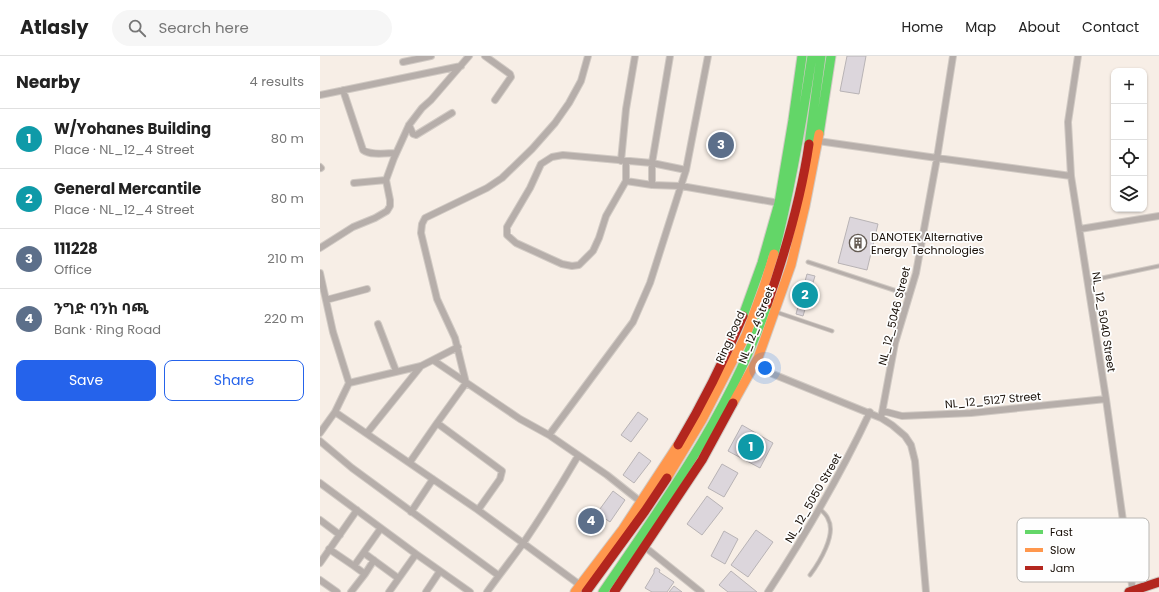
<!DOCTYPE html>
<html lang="en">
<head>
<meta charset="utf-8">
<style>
	body { margin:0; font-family:Poppins,"Noto Sans Ethiopic",sans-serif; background:#f6f6f6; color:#222 }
	.controls { position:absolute; right:12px; top:12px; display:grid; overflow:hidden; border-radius:8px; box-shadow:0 1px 3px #0004 }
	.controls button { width:36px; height:36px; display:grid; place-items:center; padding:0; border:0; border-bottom:1px solid #e0e0e0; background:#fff; color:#222; font:20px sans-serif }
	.you { position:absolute; left:445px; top:312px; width:14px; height:14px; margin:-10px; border:3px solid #fff; border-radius:50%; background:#1a73e8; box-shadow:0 0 0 6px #1a73e833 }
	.badge { display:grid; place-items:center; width:26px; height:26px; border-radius:50%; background:#2563eb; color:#fff; font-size:13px; font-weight:700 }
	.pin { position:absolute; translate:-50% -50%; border:2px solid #fff; box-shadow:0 1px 4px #0006 }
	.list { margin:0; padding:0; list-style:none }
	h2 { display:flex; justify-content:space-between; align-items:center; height:52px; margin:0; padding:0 16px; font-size:17px }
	h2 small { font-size:13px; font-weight:400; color:#767676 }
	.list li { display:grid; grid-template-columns:26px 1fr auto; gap:12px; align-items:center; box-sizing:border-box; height:60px; padding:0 16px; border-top:1px solid #e0e0e0 }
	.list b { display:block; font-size:15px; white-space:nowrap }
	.list p { margin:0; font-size:13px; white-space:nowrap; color:#767676 }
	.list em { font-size:13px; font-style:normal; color:#767676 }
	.actions { display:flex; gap:8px; padding:12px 16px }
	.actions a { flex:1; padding:9px 0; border:1px solid #2563eb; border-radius:8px; text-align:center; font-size:14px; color:#2563eb }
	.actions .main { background:#2563eb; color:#fff }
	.icon { flex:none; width:22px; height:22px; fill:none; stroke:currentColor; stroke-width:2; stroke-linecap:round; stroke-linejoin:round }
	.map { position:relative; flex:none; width:839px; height:536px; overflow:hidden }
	header { display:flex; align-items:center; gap:24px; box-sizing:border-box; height:56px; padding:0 20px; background:#fff; border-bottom:1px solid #e0e0e0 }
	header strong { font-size:19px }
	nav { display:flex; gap:22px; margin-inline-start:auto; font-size:14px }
	.search { width:280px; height:36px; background:#f6f6f6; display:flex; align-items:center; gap:10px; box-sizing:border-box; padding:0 14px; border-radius:22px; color:#767676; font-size:15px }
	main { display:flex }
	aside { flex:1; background:#fff }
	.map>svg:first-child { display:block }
</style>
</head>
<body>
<header>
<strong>Atlasly</strong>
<div class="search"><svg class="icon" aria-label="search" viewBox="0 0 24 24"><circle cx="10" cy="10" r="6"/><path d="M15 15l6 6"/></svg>Search here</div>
<nav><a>Home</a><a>Map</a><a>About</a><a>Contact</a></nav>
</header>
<main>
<aside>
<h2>Nearby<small>4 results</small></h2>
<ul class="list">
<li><span class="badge" style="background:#0f9aa8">1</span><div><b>W/Yohanes Building</b><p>Place · NL_12_4 Street</p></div><em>80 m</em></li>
<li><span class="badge" style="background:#0f9aa8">2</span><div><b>General Mercantile</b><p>Place · NL_12_4 Street</p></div><em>80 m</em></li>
<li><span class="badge" style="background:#5c6f8a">3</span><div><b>111228</b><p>Office</p></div><em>210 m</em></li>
<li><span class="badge" style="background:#5c6f8a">4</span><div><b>ንግድ ባንከ ባጫ</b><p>Bank · Ring Road</p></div><em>220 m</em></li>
</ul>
<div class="actions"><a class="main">Save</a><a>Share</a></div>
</aside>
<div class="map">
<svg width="839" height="536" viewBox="0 0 839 536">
	<rect width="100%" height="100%" fill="#f7eee6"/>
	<path fill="#dcd6dc" stroke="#b8b3b5" d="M527 0H546L539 38 520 35Z
		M530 161 558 168 547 214 518 207Z
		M487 218 495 220 483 260 476 258Z
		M318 356 328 363 311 386 301 379Z
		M422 369 453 387 440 412 408 395Z
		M319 396 331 405 314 427 303 419Z
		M402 408 418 417 404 441 388 432Z
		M293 435 305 444 290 466 277 457Z
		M387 440 403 452 382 479 367 468Z
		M436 474 453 486 428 521 411 509Z
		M404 475 418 483 405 508 391 500Z
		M335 512H337L340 514 339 516 354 526 347 536H332L325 532 334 517V514Z
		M411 515 437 536H408L399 529Z
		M354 530 362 536H349Z"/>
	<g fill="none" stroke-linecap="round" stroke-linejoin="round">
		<defs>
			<path id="lane" d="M488 206 589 239
				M768 225 839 210
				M456 256 512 275
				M490 519C499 507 517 478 508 463 507 459 503 456 500 453"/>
			<path id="street" d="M165 0 190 18 191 21 175 44
				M758 0 748 66 751 120 786 343 813 536
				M83 6 111 0
				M23 34 43 94C51 100 67 97 76 97
				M0 39 141 10
				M89 69 93 78 96 79 132 57
				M498 85 617 102 751 120
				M301 105 306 53 315 0
				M306 106V125L286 160 279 182 273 195 259 209 252 210 242 208 196 187 187 179V171L210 132 221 108 232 101 243 99 332 107 366 114
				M0 111 1 112
				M306 125 332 129 361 130 459 147
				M34 127 66 124
				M332 129V107L350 0
				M760 173 839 160
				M0 192 33 171 55 162 67 155 70 150V144L66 124 74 102 89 69 102 52 111 44 149 0
				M0 217 13 276 29 327
				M6 244 47 233
				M58 268 76 315
				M113 304 200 363 229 379
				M433 310 561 362 572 369 585 380 591 389 595 405 606 536
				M563 355 582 360 651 357 786 343
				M15 356 29 327 101 310 138 291
				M561 362 575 287 596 217 617 102 633 0
				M0 377 15 356 158 454 260 529
				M47 377 101 310
				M0 385 32 412 178 519
				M90 406 117 367
				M0 427 96 498 150 536
				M321 446 287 419 229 379 313 266 330 227 366 114 388 0
				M158 454 180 423 182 415 117 367 146 327 135 282 117 243 101 177 102 168 105 162 167 132 182 122 212 93 235 67 249 47 261 25 268 0
				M91 456 113 423
				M0 464 20 479
				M325 491 381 536
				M9 493 34 510
				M44 497 78 522
				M0 507 37 454
				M45 518 54 504
				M0 524 17 536
				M31 536 45 518 34 510 61 472
				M69 536 96 498
				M106 536 120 515
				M167 536C179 519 192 503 204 486 223 458 241 429 258 400
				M448 536C486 478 521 418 550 356"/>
			<path id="fast" d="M499 78 511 0
				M489 88 501 0
				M454 198C471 132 482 66 492 0
				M423 260 442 207 459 147 473 64 482 0
				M283 536C345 445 411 355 447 249"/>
			<path id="slow" d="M413 347 438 302 471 209 485 150 499 78
				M347 422 382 364 426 279 444 230 454 198
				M255 536 303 473 358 389"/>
			<path id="jam" d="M447 249C465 197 481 143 489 88
				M358 389C383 347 404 305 423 260
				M266 536 325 455 347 422
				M294 536 382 404 413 347
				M809 536 839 526"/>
		</defs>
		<use href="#lane" stroke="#d1cac4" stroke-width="5"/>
		<use href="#street" stroke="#d1cac4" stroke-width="8"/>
		<use href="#fast" stroke="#d1cac4" stroke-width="11"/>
		<use href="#slow" stroke="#d1cac4" stroke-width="11"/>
		<use href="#jam" stroke="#d1cac4" stroke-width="11"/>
		<use href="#lane" stroke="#b6aeaa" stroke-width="3"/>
		<use href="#street" stroke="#b6aeaa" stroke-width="6"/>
		<use href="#fast" stroke="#63d668" stroke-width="9"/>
		<use href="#slow" stroke="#ff974d" stroke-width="9"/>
		<use href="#jam" stroke="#b3261e" stroke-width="9"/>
	</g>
	<defs>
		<symbol id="building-ring" viewBox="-11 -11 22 22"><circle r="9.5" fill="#fefefe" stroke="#655c54" stroke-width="1.5"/><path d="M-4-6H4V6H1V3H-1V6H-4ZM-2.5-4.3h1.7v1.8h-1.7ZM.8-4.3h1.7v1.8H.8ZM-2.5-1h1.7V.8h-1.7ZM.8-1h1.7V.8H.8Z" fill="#655c54"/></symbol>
	</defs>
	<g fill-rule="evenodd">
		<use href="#building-ring" x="528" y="177" width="20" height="20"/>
	</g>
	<g text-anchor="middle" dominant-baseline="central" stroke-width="3.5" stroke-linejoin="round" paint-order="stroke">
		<g font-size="11" fill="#160d05" stroke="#fefefe" text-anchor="start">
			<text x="551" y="181">DANOTEK Alternative<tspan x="551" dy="13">Energy Technologies</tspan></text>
		</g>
		<g font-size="11" fill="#160d05" stroke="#fefefe">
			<text transform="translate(574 260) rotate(-76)">NL_12_5046 Street</text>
			<text transform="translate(784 266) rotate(81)">NL_12_5040 Street</text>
			<text transform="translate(436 269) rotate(-69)">NL_12_4 Street</text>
			<text transform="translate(410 281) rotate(-66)">Ring Road</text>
			<text transform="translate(673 344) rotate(-5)">NL_12_5127 Street</text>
			<text transform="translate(493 442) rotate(-60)">NL_12_5050 Street</text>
		</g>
	</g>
	<rect x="697" y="462" width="132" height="64" rx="6" fill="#fefefe" stroke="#b8b6b3" stroke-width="1"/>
	<rect x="705" y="474" width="18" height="4" fill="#63d668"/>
	<rect x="705" y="492" width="18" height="4" fill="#ff974d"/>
	<rect x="705" y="510" width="18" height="4" fill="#b3261e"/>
	<g font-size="11" fill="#160d05">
		<text x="730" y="480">Fast</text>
		<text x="730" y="498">Slow</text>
		<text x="730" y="516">Jam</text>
	</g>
</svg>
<div class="controls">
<button>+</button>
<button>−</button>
<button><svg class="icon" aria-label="locate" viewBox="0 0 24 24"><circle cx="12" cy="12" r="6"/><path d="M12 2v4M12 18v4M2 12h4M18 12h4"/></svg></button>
<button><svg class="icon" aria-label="layers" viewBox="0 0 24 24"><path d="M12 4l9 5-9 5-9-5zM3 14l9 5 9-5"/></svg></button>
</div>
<div class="you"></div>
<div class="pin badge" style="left:431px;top:391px;background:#0f9aa8">1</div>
<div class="pin badge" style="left:485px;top:239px;background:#0f9aa8">2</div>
<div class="pin badge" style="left:401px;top:89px;background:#5c6f8a">3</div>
<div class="pin badge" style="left:271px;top:465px;background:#5c6f8a">4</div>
</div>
</main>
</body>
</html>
